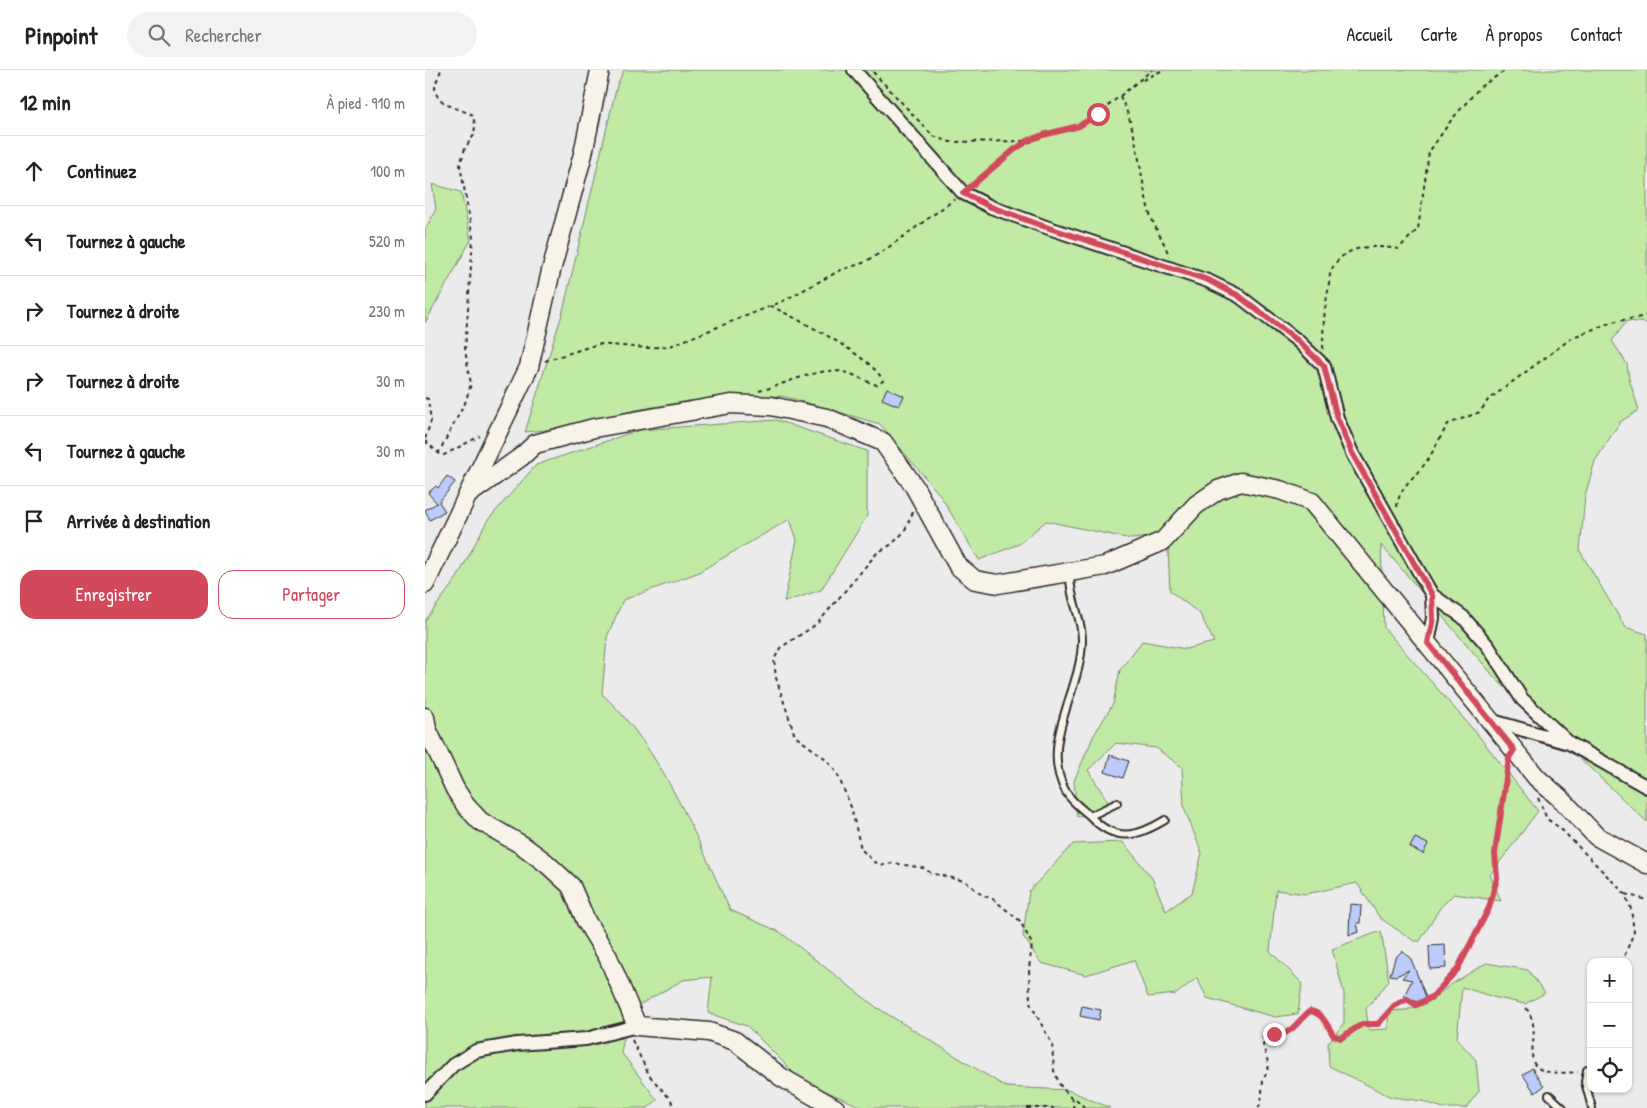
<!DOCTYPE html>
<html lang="fr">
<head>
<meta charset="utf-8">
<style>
	body { margin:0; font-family:"Patrick Hand",sans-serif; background:#f2f2f2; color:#222 }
	.controls { position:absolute; right:15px; bottom:15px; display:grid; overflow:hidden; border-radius:10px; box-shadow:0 1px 4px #0004 }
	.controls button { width:45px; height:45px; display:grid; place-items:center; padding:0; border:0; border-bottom:1px solid #e0e0e0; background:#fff; color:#222; font:25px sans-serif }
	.stop { position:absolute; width:15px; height:15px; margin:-11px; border:4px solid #d1495b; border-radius:50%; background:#fff }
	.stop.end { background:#d1495b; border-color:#fff; box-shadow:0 1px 5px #0008 }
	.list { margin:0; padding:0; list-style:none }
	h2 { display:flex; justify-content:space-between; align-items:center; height:65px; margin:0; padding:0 20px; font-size:21px }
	h2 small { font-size:16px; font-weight:400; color:#767676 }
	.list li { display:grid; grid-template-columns:32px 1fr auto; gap:15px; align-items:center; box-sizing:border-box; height:70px; padding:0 20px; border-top:1px solid #e0e0e0 }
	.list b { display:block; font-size:19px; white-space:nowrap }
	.list em { font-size:16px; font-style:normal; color:#767676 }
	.actions { display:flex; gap:10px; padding:15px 20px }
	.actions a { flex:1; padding:11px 0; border:1px solid #d1495b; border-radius:15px; text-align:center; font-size:18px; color:#d1495b }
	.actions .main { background:#d1495b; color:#fff }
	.icon { flex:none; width:28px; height:28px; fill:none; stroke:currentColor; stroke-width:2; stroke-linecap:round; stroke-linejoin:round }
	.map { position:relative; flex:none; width:1222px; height:1038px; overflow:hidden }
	header { display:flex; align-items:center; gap:30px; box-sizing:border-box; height:70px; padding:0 25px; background:#fff; border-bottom:1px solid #e0e0e0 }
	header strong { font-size:24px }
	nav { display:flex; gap:28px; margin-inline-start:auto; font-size:18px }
	.search { width:350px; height:45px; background:#f2f2f2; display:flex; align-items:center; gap:12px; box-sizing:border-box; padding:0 18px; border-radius:28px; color:#767676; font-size:19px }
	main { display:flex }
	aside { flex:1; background:#fff }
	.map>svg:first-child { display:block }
</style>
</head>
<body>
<header>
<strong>Pinpoint</strong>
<div class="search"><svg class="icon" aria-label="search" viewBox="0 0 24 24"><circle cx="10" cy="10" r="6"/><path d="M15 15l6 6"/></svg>Rechercher</div>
<nav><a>Accueil</a><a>Carte</a><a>À propos</a><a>Contact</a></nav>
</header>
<main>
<aside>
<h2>12 min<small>À pied · 910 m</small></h2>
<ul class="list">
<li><svg class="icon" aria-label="ahead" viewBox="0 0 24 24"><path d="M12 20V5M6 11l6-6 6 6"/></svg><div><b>Continuez</b></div><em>100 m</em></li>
<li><svg class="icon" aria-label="left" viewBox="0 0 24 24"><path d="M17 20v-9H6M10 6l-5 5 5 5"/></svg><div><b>Tournez à gauche</b></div><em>520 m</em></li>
<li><svg class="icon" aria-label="right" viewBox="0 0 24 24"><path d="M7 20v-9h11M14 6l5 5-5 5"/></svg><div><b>Tournez à droite</b></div><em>230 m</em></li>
<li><svg class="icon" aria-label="right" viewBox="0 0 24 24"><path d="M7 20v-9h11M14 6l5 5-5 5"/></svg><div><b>Tournez à droite</b></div><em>30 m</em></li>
<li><svg class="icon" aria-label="left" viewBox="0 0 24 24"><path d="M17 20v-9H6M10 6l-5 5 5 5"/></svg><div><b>Tournez à gauche</b></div><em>30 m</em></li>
<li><svg class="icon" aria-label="arrive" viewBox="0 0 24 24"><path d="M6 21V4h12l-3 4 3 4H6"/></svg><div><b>Arrivée à destination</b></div></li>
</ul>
<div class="actions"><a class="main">Enregistrer</a><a>Partager</a></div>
</aside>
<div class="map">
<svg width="1222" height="1038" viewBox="0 0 1222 1038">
	<rect width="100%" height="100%" fill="#ebebec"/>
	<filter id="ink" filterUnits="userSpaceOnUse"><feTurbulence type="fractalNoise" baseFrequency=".02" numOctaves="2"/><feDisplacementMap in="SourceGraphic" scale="10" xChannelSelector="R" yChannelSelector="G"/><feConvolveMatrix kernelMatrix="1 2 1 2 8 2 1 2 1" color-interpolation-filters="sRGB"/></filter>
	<g filter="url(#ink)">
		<path fill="#c1eaa5" stroke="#768a68" d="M199 0H1222V253L1202 251 1187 271 1202 294 1204 309 1214 340 1195 352 1170 391 1160 426 1155 481 1200 557 1222 564V752L1072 610 956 475 959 558 1053 665 1113 741 1065 805 1076 831 1029 824 1015 838 995 871H989L955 848 932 813 881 824 851 820 845 881 877 913 873 944 850 947 782 928 772 908 751 924 723 927 709 890 661 905 616 893 598 866 604 821 648 774 698 772 727 808 741 841 767 823 777 783 759 738 757 697 731 678 691 673 663 700 685 735 652 747 649 711 669 665 688 634 695 600 717 571 761 579 789 572 775 544 745 521 743 479 727 467 706 469 621 451 594 474 554 490 515 425 455 354 358 326 264 331 211 340 121 360 100 362 138 241 192 15Z
			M7 114 36 122 46 170 0 253V160L11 139Z
			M351 350 442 381V446L396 520 359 532 372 470 365 449 272 503 198 530 182 567 177 624C234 675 273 770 305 840L355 862 451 937 581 1017 643 1020 685 1038H439L376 1010 322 956 283 943 287 907 258 910 205 940 196 982 232 1030 223 1038H0V551L32 508 62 451 111 395 214 360Z
			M956 861 964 911 941 939 944 960 963 959V941L981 940 1000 934 1027 914 1061 893 1103 900 1120 923 1100 934 1068 927 1037 917 1032 969 1051 990 1054 1021 1041 1038H1018L997 1031 966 1027 904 996 903 973 919 953V923L907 879Z"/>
		<path fill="#bdcbfc" stroke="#2b2b2b" d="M462 318 479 326 474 336 457 329Z
			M22 406 30 412 14 432 20 441 5 450 0 440 12 433 3 423 11 416 13 418Z
			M685 685 704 691 698 708 680 702Z
			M990 768 1003 774 998 784 985 777Z
			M925 834 936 835 935 853H932L934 862 924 865Z
			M1020 875 1021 898 1005 899 1004 876Z
			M977 881 986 889 1001 927 994 933 979 926 987 910 977 908 984 900 971 906 965 905 970 888Z
			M657 936 676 940 674 950 655 946Z
			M1107 998 1119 1016 1110 1023 1098 1005Z"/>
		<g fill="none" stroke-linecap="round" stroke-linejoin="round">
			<defs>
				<path id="lane" d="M645 503C644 528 657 547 657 570 657 621 613 673 641 722 646 731 657 739 665 746L692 733
					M665 746C690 773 712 767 740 750
					M1162 1000 1160 1012 1167 1038
					M1124 1025 1138 1038"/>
				<path id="street" d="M429 0 538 123 566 137 618 156 783 211 814 226 873 271 899 296 912 348 927 383 1007 525 1038 547 1063 576 1097 629 1144 673
					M1003 573 1008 548 1007 525
					M1064 650 1144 673 1222 717
					M0 1024 28 995 51 981 92 974 161 969 212 956"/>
				<path id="secondary" d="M44 424 96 387 110 374 169 358 306 334 346 336 402 348 458 372 489 416 533 496 550 510 573 514 680 496 738 471 771 435 793 420 816 412 855 420 887 432 1112 708 1136 729 1171 766 1222 794
					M0 514 104 297 126 201 158 84 175 0
					M0 647 2 659 30 719 41 736 55 751 97 775 121 793 146 816 161 851 183 887 212 956 284 962 310 971 356 1007 410 1038"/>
			</defs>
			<use href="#lane" stroke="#2b2b2b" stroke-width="10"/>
			<use href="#street" stroke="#2b2b2b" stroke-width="16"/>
			<use href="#secondary" stroke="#2b2b2b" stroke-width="21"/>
			<path stroke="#2b2b2b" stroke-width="2" stroke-dasharray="4 4" stroke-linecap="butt" d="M448 2 508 66 525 72 600 71
				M718 10 738 0
				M695 26C713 62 714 99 723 137 727 155 739 170 744 186
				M547 116 589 80 618 65 654 56 673 44 727 0
				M898 279C898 259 899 241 903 221 904 215 904 204 907 199 920 174 949 175 973 179L993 159 1004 82 1027 49 1055 17 1081 0
				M120 291 173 274 222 278 245 276 356 232 416 200 438 193 457 182 530 129
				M334 321C359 315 394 296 419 302 430 304 441 312 452 315L458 311C449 287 370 248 346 236
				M0 328 3 329 6 351 0 369
				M0 371 17 386 55 366
				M13 384 40 333 46 314 40 280 48 168 35 95 40 78 49 65 50 56 48 45C36 39 11 35 10 19 10 13 14 6 16 0
				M972 437C974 417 987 410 999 395 1008 383 1015 367 1023 354L1055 342 1063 330 1148 267 1187 252 1222 246
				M488 442 479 462 467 474 452 483 392 554 355 578 349 590 351 608 370 666 401 689 412 703 426 737 436 779 449 792 459 795 468 793 498 798 506 803 540 811 557 825 568 829 595 851 607 874 604 899 605 933 627 974 629 1001 635 1015 646 1028 651 1029 660 1038
				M1113 728 1122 749 1135 758 1200 824 1206 839 1209 862 1197 892
				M1200 824 1222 830
				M1101 938C1126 970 1075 1009 1153 1002
				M207 970 224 1005 246 1030 249 1038
				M646 1028 649 1032 648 1038
				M602 1038H629
				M833 1038 836 1033 838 1011 844 996 838 975V964C872 966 862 959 885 941 897 943 902 954 908 965L916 968 937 954H953L969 936 981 929 991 935 1007 927 1032 900 1040 882 1064 838 1072 808 1070 783 1083 696"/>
			<use href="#lane" stroke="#f7f3e8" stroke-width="6"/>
			<use href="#street" stroke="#f7f3e8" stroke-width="12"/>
			<use href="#secondary" stroke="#f7f3e8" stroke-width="18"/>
		</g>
	</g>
	<g fill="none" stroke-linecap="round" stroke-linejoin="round" filter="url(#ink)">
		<path stroke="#d1495b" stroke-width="6" d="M673 44 654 56 618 65 602 71 589 80 538 123 566 137 618 156 783 210 814 226 873 271 899 296 912 348 927 383 1007 525 1008 548 1003 573 1089 680 1084 688 1070 783 1072 808 1064 838 1032 900 1007 927 991 935 982 929 969 936 953 954H937L916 968 908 965C902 954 897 943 885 941 871 952 868 965 849 964"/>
	</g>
</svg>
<div class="controls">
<button>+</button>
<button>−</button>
<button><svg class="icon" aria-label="locate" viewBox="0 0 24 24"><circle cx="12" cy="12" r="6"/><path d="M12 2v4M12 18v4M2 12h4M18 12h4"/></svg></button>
</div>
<div class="stop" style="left:673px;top:44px"></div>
<div class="stop end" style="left:849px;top:964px"></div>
</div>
</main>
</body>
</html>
